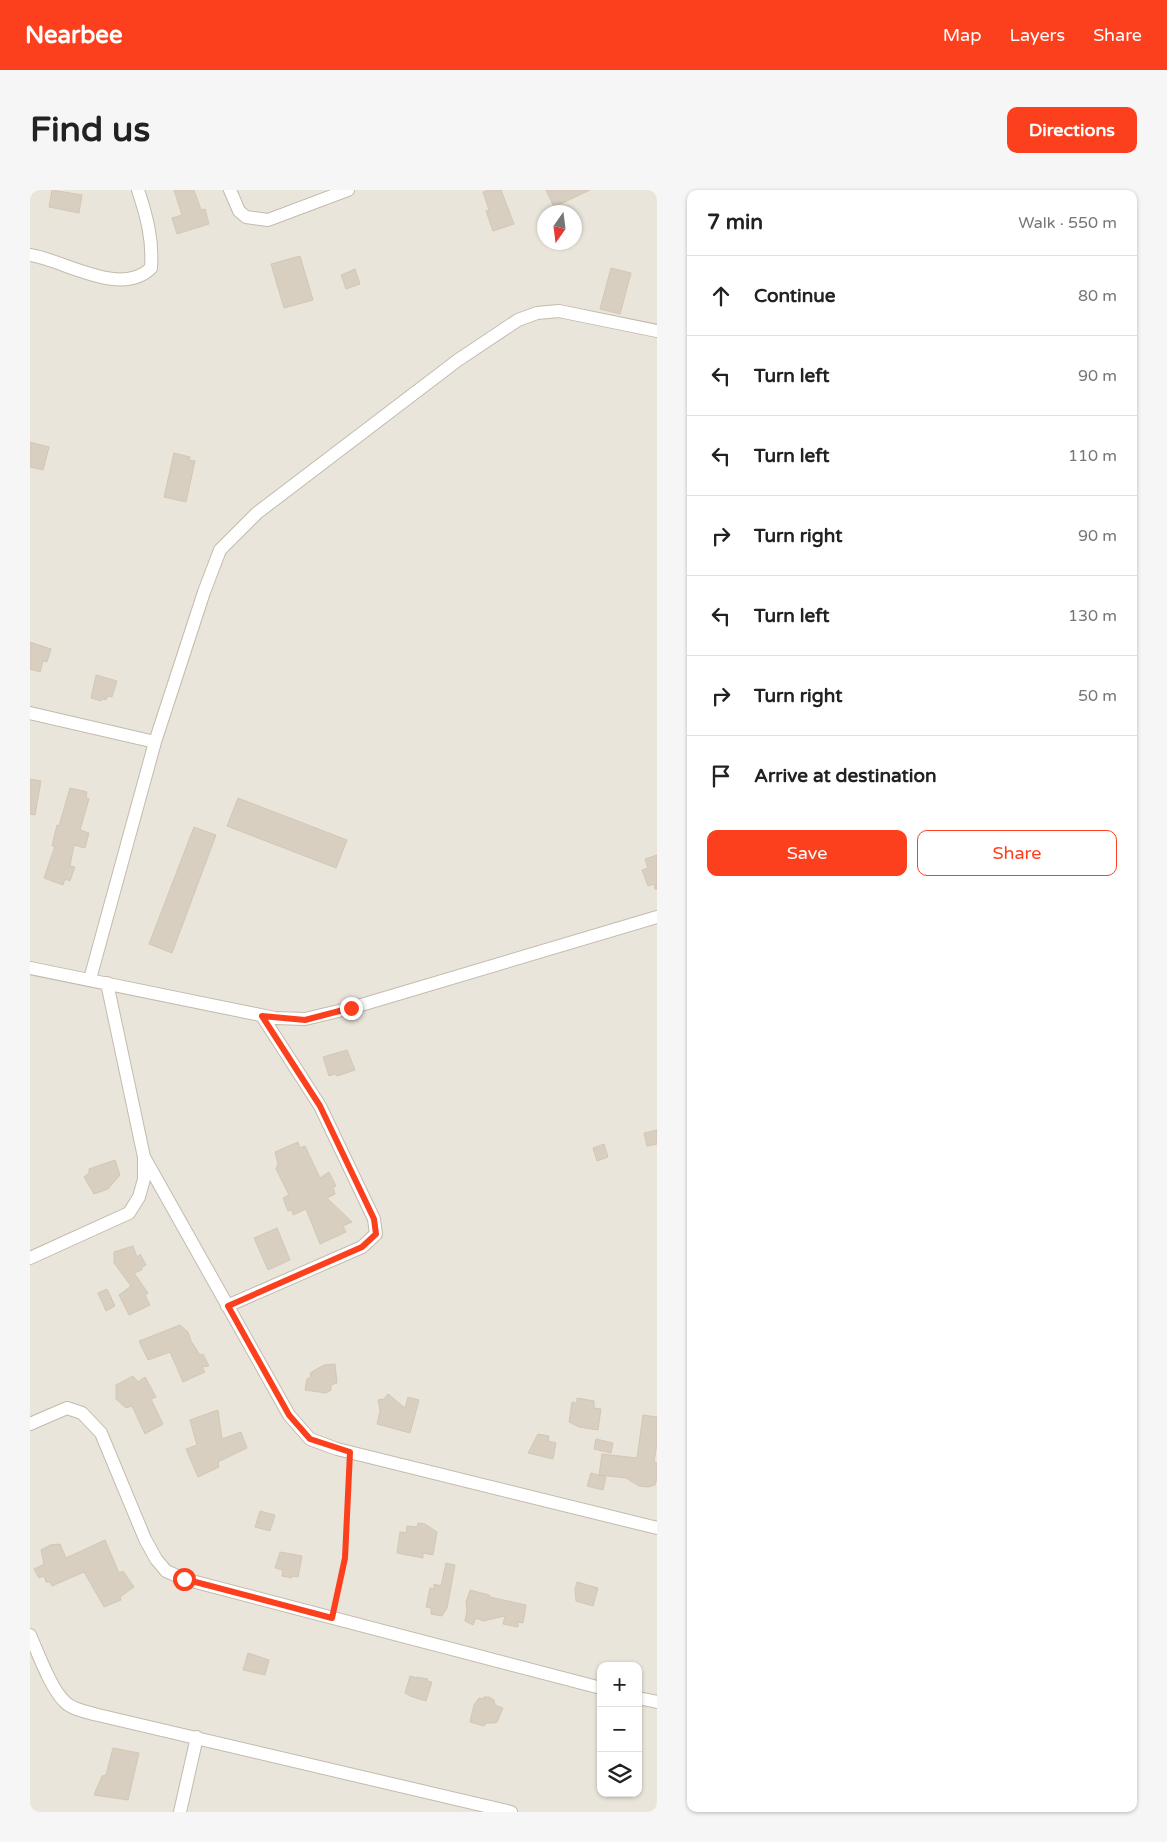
<!DOCTYPE html>
<html lang="en">
<head>
<meta charset="utf-8">
<style>
	body { margin:0; font-family:"Varela Round",sans-serif; background:#f6f6f6; color:#222 }
	.controls { position:absolute; right:15px; bottom:15px; display:grid; overflow:hidden; border-radius:10px; box-shadow:0 1px 4px #0004 }
	.controls button { width:45px; height:45px; display:grid; place-items:center; padding:0; border:0; border-bottom:1px solid #e0e0e0; background:#fff; color:#222; font:25px sans-serif }
	.compass { position:absolute; left:507px; top:15px; width:45px; height:45px; border-radius:50%; background:#fff; box-shadow:0 1px 4px #0004; rotate:194deg }
	.stop { position:absolute; width:15px; height:15px; margin:-11px; border:4px solid #fc3f1d; border-radius:50%; background:#fff }
	.stop.end { background:#fc3f1d; border-color:#fff; box-shadow:0 1px 5px #0008 }
	.list { margin:0; padding:0; list-style:none }
	h2 { display:flex; justify-content:space-between; align-items:center; height:65px; margin:0; padding:0 20px; font-size:21px }
	h2 small { font-size:16px; font-weight:400; color:#767676 }
	.list li { display:grid; grid-template-columns:32px 1fr auto; gap:15px; align-items:center; box-sizing:border-box; height:80px; padding:0 20px; border-top:1px solid #e0e0e0 }
	.list b { display:block; font-size:19px; white-space:nowrap }
	.list em { font-size:16px; font-style:normal; color:#767676 }
	.actions { display:flex; gap:10px; padding:15px 20px }
	.actions a { flex:1; padding:11px 0; border:1px solid #fc3f1d; border-radius:10px; text-align:center; font-size:18px; color:#fc3f1d }
	.actions .main { background:#fc3f1d; color:#fff }
	.icon { flex:none; width:28px; height:28px; fill:none; stroke:currentColor; stroke-width:2; stroke-linecap:round; stroke-linejoin:round }
	.map { position:relative; flex:none; width:627px; height:1622px; overflow:hidden; border-radius:10px }
	header { display:flex; align-items:center; gap:30px; box-sizing:border-box; height:70px; padding:0 25px; background:#fc3f1d; color:#fff }
	header strong { font-size:24px }
	nav { display:flex; gap:28px; margin-inline-start:auto; font-size:18px }
	.intro { display:flex; align-items:center; justify-content:space-between; box-sizing:border-box; height:120px; padding:0 30px }
	h1 { margin:0; font-size:35px }
	.button { padding:12px 22px; border-radius:10px; background:#fc3f1d; color:#fff; font-size:18px; font-weight:700 }
	main { display:flex; gap:30px; padding:0 30px }
	aside { flex:1; background:#fff; border-radius:10px; box-shadow:0 1px 4px #0004 }
	.map>svg:first-child { display:block }
</style>
</head>
<body>
<header>
<strong>Nearbee</strong>
<nav><a>Map</a><a>Layers</a><a>Share</a></nav>
</header>
<div class="intro"><h1>Find us</h1><a class="button">Directions</a></div>
<main>
<div class="map">
<svg width="627" height="1622" viewBox="0 0 627 1622">
	<rect width="100%" height="100%" fill="#f6f3ec"/>
	<path fill="#eae5da" fill-rule="evenodd" d="M0 0H627V1622H0ZM514 22H544V52H514ZM571 1476H608V1603H571Z"/>
	<path fill="#d8cfc1" stroke="#d3c7b4" d="M22 0 52 5 49 23 19 17Z
		M144 0H164L171 20 175 19 179 34 147 44 142 28 152 25Z
		M458 0H471L484 34 463 41 456 21 459 20 453 2Z
		M516 0H560L524 17Z
		M270 66 283 110 254 118 241 74Z
		M581 78 601 83 590 124 570 119Z
		M325 79 330 94 316 99 311 85Z
		M0 252 19 257 13 280 0 277Z
		M144 263 160 267 159 270 165 271 156 312 134 307Z
		M0 452 21 459 17 472 13 471 10 482 0 479Z
		M66 485 87 491 82 507 78 506 76 510 72 509 71 511 61 508Z
		M0 589 11 591 5 625 0 624Z
		M40 598 57 602 56 608 59 609 50 640 59 643 55 658 44 655 40 676 45 677 40 691 35 689 33 695 14 688 25 656H22L27 635 29 636Z
		M208 608 317 650 306 678 197 636Z
		M164 637 186 645 142 763 119 754Z
		M627 665V699H625L624 694 618 696 612 680 618 678 615 669Z
		M317 860 325 880 307 886 305 884 299 886 293 867Z
		M627 940V954L617 956 614 943Z
		M268 952 270 958 275 956 290 988 299 982 306 996 303 997 305 1004 297 1008 322 1032 313 1036 316 1042 290 1054 276 1019 263 1025 262 1020 258 1021 253 1008 259 1005 246 979 248 974 245 962Z
		M574 954 578 967 567 971 563 958Z
		M85 970 90 985 78 999 64 1004 54 987 59 983V979Z
		M247 1038 260 1070 238 1080 224 1048Z
		M103 1056 107 1067 110 1064 116 1075 112 1077V1080L104 1083 118 1103 115 1105 120 1115 99 1125 89 1105 101 1096 84 1073V1062Z
		M77 1099 85 1116 76 1121 68 1103Z
		M150 1135 158 1142 161 1151 170 1165 173 1164 179 1176 172 1177 175 1182 153 1192 140 1162 118 1170 109 1151Z
		M305 1174 307 1193 301 1195V1200L296 1203 275 1200 277 1189 281 1187 280 1183 294 1175Z
		M103 1186 108 1192 115 1187 126 1207 121 1209 133 1234 115 1244 102 1216 96 1218 86 1209V1195Z
		M358 1204 375 1218 378 1207 389 1210 380 1243 347 1234 350 1221 348 1210 354 1209Z
		M547 1208 564 1211V1218L571 1219 568 1240 549 1237 539 1232 542 1212 547 1213Z
		M188 1220 192 1249 211 1242 217 1258 188 1272 189 1277 168 1287 156 1259 167 1255 160 1230Z
		M613 1225 627 1227V1253L624 1272 627 1273V1288L625 1295 618 1297 609 1296 596 1288 569 1285 572 1264 607 1268Z
		M508 1244 519 1246 518 1251 526 1253 523 1269 498 1263Z
		M566 1249 583 1253 581 1263 564 1259Z
		M561 1283 576 1287 573 1300 557 1296Z
		M230 1321 245 1325 240 1341 225 1337Z
		M388 1333 395 1334 407 1342 403 1365 393 1363V1368L367 1363 370 1342 376 1343 377 1336 387 1337Z
		M75 1350 89 1383 93 1381 104 1397 90 1407 91 1410 74 1417 54 1382 22 1396 20 1392H16L14 1386 9 1388 4 1379 14 1374 11 1360 20 1355 30 1354 36 1368Z
		M250 1362 272 1366 268 1387 262 1386V1388L252 1386 253 1380 245 1378Z
		M416 1373 425 1375 417 1418 412 1426 401 1424V1418L396 1417 400 1398 404 1399V1394L411 1396Z
		M547 1392 568 1398 563 1416 546 1411 545 1399Z
		M440 1400 459 1405 460 1407 496 1415 493 1433 488 1432V1437L473 1434 475 1426 453 1431 446 1428 443 1435 435 1431 437 1420 436 1412Z
		M218 1463 239 1470 235 1485 213 1480Z
		M380 1486 387 1488V1487L398 1489 397 1491 402 1492 396 1511 380 1506 375 1503Z
		M454 1507H459L464 1510 465 1515 473 1518 467 1532 464 1533H457L454 1536 440 1532 444 1515 449 1508 453 1509Z
		M83 1558 109 1563 98 1610 64 1605 72 1586 76 1585Z"/>
	<g fill="none" stroke-linecap="round" stroke-linejoin="round">
		<defs>
			<path id="minor" d="M200 0 209 21 216 27 238 30 318 0
				M0 65C34 70 91 108 121 78 123 50 117 27 108 0
				M0 523 125 552
				M0 778 245 828 275 829 321 818 627 727
				M60 789 125 552 174 402 190 360 227 323 428 170 488 130 507 123 529 121 627 141
				M114 967 259 1225 280 1249 307 1259 627 1338
				M0 1068 99 1023 109 1007 114 989V967L77 793
				M197 1116 332 1057 346 1044 344 1029 290 916 232 826
				M0 1234 37 1218 52 1223 71 1243 115 1349 126 1369 136 1381 154 1389 571 1498
				M0 1445C8 1463 21 1499 35 1512 43 1520 57 1522 68 1525L481 1622
				M608 1508 627 1512
				M150 1622 167 1547"/>
		</defs>
		<use href="#minor" stroke="#c2bbae" stroke-width="14"/>
		<path stroke="#c4b79f" stroke-width="2.5" stroke-dasharray="2.5 2.5" stroke-linecap="butt" d="M305 1417 315 1368 320 1274"/>
		<use href="#minor" stroke="#fff" stroke-width="12"/>
	</g>
	<g fill="none" stroke-linecap="round" stroke-linejoin="round">
		<path stroke="#fc3f1d" stroke-width="6" d="M154 1389 302 1428 315 1368 320 1262 280 1249 259 1225 198 1116 332 1057 346 1044 344 1029 290 916 232 826 275 830 321 818"/>
	</g>
</svg>
<div class="controls">
<button>+</button>
<button>−</button>
<button><svg class="icon" aria-label="layers" viewBox="0 0 24 24"><path d="M12 4l9 5-9 5-9-5zM3 14l9 5 9-5"/></svg></button>
</div>
<svg class="compass" viewBox="-18 -18 36 36"><path d="M0-13l5 13h-10z" fill="#e53935"/><path d="M0 13l5-13h-10z" fill="#767676"/></svg>
<div class="stop" style="left:154px;top:1389px"></div>
<div class="stop end" style="left:321px;top:818px"></div>
</div>
<aside>
<h2>7 min<small>Walk · 550 m</small></h2>
<ul class="list">
<li><svg class="icon" aria-label="ahead" viewBox="0 0 24 24"><path d="M12 20V5M6 11l6-6 6 6"/></svg><div><b>Continue</b></div><em>80 m</em></li>
<li><svg class="icon" aria-label="left" viewBox="0 0 24 24"><path d="M17 20v-9H6M10 6l-5 5 5 5"/></svg><div><b>Turn left</b></div><em>90 m</em></li>
<li><svg class="icon" aria-label="left" viewBox="0 0 24 24"><path d="M17 20v-9H6M10 6l-5 5 5 5"/></svg><div><b>Turn left</b></div><em>110 m</em></li>
<li><svg class="icon" aria-label="right" viewBox="0 0 24 24"><path d="M7 20v-9h11M14 6l5 5-5 5"/></svg><div><b>Turn right</b></div><em>90 m</em></li>
<li><svg class="icon" aria-label="left" viewBox="0 0 24 24"><path d="M17 20v-9H6M10 6l-5 5 5 5"/></svg><div><b>Turn left</b></div><em>130 m</em></li>
<li><svg class="icon" aria-label="right" viewBox="0 0 24 24"><path d="M7 20v-9h11M14 6l5 5-5 5"/></svg><div><b>Turn right</b></div><em>50 m</em></li>
<li><svg class="icon" aria-label="arrive" viewBox="0 0 24 24"><path d="M6 21V4h12l-3 4 3 4H6"/></svg><div><b>Arrive at destination</b></div></li>
</ul>
<div class="actions"><a class="main">Save</a><a>Share</a></div>
</aside>
</main>
</body>
</html>
